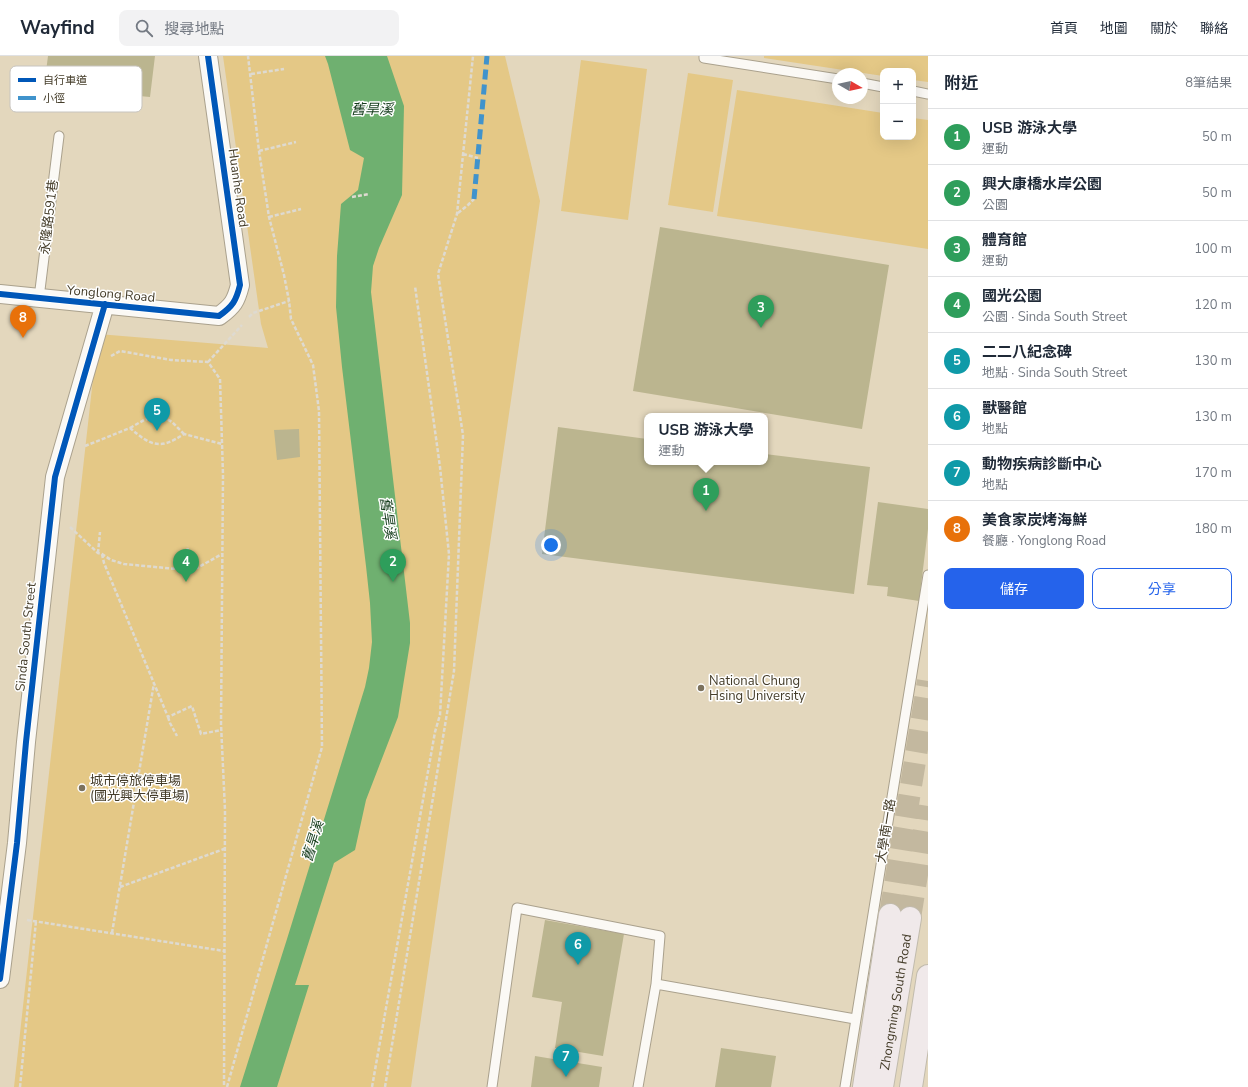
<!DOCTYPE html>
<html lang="zh-TW">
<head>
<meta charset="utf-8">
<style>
	body { margin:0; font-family:"Nunito Sans","Noto Sans TC",sans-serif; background:#f2f2f3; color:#1f2937 }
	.controls { position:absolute; right:12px; top:12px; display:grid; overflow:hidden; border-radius:8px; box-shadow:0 4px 16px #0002 }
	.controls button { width:36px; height:36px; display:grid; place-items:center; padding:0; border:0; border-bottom:1px solid #e0e1e3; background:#fff; color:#1f2937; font:20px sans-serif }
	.compass { position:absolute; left:832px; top:12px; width:36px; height:36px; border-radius:50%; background:#fff; box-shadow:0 4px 16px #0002; rotate:99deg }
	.you { position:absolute; left:551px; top:489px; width:14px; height:14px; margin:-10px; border:3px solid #fff; border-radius:50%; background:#1a73e8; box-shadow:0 0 0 6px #1a73e833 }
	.badge { display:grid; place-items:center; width:26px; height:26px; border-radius:50%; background:#2563eb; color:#fff; font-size:13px; font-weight:700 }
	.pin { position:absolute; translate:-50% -33px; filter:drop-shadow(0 1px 2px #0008) }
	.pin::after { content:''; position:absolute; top:21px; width:14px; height:12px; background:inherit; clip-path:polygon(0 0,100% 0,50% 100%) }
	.popup { position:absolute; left:644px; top:357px; width:124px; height:52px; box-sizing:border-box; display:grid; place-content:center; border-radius:8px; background:#fff; filter:drop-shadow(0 1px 3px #0005); font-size:13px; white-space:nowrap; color:#747a83 }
	.popup b { font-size:15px; color:#1f2937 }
	.popup::after { content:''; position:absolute; left:50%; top:100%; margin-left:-8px; border:8px solid transparent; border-top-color:#fff }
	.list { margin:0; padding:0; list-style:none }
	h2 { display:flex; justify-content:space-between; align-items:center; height:52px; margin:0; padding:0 16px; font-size:17px }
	h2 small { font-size:13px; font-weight:400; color:#747a83 }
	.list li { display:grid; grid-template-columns:26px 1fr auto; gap:12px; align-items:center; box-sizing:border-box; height:56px; padding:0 16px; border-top:1px solid #e0e1e3 }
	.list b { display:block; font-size:15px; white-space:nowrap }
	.list p { margin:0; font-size:13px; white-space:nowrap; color:#747a83 }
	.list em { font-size:13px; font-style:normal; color:#747a83 }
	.actions { display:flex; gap:8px; padding:12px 16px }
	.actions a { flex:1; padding:9px 0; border:1px solid #2563eb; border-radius:8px; text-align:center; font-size:14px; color:#2563eb }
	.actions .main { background:#2563eb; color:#fff }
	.icon { flex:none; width:22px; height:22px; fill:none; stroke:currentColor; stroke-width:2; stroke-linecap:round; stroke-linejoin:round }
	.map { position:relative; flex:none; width:928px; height:1031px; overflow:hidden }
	header { display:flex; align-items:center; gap:24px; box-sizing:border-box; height:56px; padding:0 20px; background:#fff; border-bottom:1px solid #e0e1e3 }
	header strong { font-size:19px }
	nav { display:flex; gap:22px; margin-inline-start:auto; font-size:14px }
	.search { width:280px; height:36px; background:#f2f2f3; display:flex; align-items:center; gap:10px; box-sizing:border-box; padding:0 14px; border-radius:8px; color:#747a83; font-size:15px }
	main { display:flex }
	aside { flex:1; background:#fff }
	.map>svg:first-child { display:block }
</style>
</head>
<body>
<header>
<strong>Wayfind</strong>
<div class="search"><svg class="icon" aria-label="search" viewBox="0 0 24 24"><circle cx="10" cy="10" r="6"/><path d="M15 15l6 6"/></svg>搜尋地點</div>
<nav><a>首頁</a><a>地圖</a><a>關於</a><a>聯絡</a></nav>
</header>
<main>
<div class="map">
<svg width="928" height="1031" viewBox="0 0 928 1031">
	<rect width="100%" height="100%" fill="#e3d7bd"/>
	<path fill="#e4c886" d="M223 0H505L540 145 411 1031H14L98 278 268 292 261 268Z
		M764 0H928V26L913 24V15H883V20L764 2Z
		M581 4 647 13 628 164 561 155Z
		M688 17 733 24 713 156 668 149Z
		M737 34 883 57V81H913V62L928 64V193L717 160Z"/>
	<path fill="#6fb070" d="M325 0H387L404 50 402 139 379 192 373 210 371 236 410 567V587L398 661 366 744 355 794 334 807 295 929H309L277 1031H240L287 883 365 631 369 612 372 586 370 547 366 510 342 311 336 251 337 200 341 148 358 134 364 102 350 94 328 8Z"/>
	<path fill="#bbb58f" d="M48 0H155L150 41 44 31Z
		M660 171 889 209 862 373 633 335Z
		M558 371 647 383V406H765V398L870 411 854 538 542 498Z
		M299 373 300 401 277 404 274 374Z
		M878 446 928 453V473L919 545 887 540 888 531 867 529Z
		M545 864 624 878 603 1000 555 992 562 946 532 941Z
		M721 992 776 1000 771 1031H715Z
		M535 1000 602 1011 599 1031H531Z"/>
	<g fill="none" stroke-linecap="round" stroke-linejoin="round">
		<path stroke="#c3b89f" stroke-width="22" stroke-dasharray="22 11" stroke-linecap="butt" d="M890 859 928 625
			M910 862 928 750"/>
		<defs>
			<path id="service" d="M704 0V2L838 23
				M862 27 883 31
				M913 35 928 38
				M39 242 59 80
				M656 928 855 963
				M492 1031 517 852 660 880 656 928 638 1031
				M845 1031 928 519"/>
			<path id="minor" d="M0 238 219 260C233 250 236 245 240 229L208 0
				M0 923 17 787 26 686 55 421 105 248"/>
			<g id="primary">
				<path d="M864 1031 890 859"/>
				<path id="s1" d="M882 1031 910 862"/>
				<path d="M911 1031 928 920"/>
			</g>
		</defs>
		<use href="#service" stroke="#aaa18d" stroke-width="11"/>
		<use href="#minor" stroke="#aaa18d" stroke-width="20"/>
		<use href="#primary" stroke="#c1bbad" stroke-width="24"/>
		<path stroke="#dedad1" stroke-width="2.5" stroke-dasharray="4 2" stroke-linecap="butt" d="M251 18 284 13
			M259 95 296 86
			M463 98 478 102
			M352 141 369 138
			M458 157 468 149 474 143
			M269 161 301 153
			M249 261 253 257 289 245
			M111 300 120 295 171 304 208 306 220 323 223 419 221 668 225 754 224 1031
			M208 306 242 269
			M130 372 144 364 160 359 172 366 184 378
			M85 390 130 372C151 390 160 394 184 378L222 388
			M70 471 98 497 102 498 111 504 124 508 187 514 197 512 222 498
			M98 497 100 476
			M102 498 104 507 168 661 192 650 201 678 221 674
			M185 514 188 490
			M168 661 170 667 177 680
			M120 831 224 793
			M27 864 224 895
			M112 877 154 627
			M20 1031 36 865
			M227 1031 322 691 319 355 313 309 291 263 289 245 284 219 269 161 259 95 248 0
			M372 1031 435 676 440 659 449 498 440 411 415 230
			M385 1031 454 615 463 379 438 218 457 158 473 0"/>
		<use href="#service" stroke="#fbf9f5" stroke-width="9"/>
		<use href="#minor" stroke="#fbf9f5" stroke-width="18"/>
		<use href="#primary" stroke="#f0e9ea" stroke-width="22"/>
		<path stroke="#4093cc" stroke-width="5" stroke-dasharray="10 5" stroke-linecap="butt" d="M474 143 487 0"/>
		<defs>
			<path id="cycleway" d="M0 238 219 260C233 250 236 245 240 229L208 0
				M0 923 17 787 26 686 55 421 105 248"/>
		</defs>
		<use href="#cycleway" stroke="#fff" stroke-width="8"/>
		<use href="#cycleway" stroke="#0057b8" stroke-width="6"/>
	</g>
	<g fill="#7c725d" stroke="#fff" stroke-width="1.5">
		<circle cx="701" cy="632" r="4"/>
		<circle cx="82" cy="732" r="4"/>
	</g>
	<g text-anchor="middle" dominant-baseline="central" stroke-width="3" stroke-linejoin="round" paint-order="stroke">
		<g font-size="13" fill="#443c29" stroke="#fff">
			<text transform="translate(238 132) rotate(82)">Huanhe Road</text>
			<text transform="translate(49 161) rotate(-83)">永隆路591巷</text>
			<text transform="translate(111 238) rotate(5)">Yonglong Road</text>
			<text transform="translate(26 581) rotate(-84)">Sinda South Street</text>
			<text transform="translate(886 775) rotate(-81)">大學南一路</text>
			<text stroke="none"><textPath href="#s1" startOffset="86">Zhongming South Road</textPath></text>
		</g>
		<g font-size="13" fill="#443c29" stroke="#fff" text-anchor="start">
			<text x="709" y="625">National Chung<tspan x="709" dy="15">Hsing University</tspan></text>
			<text x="90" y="725">城市停旅停車場<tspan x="90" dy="15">(國光興大停車場)</tspan></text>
		</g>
		<g font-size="14" font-style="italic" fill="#133b1a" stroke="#fff">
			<text x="372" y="53">舊旱溪</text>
			<text transform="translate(388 462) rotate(82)">舊旱溪</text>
			<text transform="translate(313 785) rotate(-73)">舊旱溪</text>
		</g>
	</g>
	<rect x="10" y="10" width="132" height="46" rx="6" fill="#fff" stroke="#c7c4bf" stroke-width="1"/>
	<rect x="18" y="22" width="18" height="4" fill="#0057b8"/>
	<rect x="18" y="40" width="18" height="4" fill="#4093cc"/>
	<g font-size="11" fill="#443c29">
		<text x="43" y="28">自行車道</text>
		<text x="43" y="46">小徑</text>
	</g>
</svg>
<div class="controls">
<button>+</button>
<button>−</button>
</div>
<svg class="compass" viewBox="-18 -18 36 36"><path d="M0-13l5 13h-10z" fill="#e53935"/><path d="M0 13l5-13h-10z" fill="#747a83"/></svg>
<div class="you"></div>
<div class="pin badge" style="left:706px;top:455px;background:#2e9e5b">1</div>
<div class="popup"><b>USB 游泳大學</b>運動</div>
<div class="pin badge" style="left:393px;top:526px;background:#2e9e5b">2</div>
<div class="pin badge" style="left:761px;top:272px;background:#2e9e5b">3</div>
<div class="pin badge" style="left:186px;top:526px;background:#2e9e5b">4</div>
<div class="pin badge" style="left:157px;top:375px;background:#0f9aa8">5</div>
<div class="pin badge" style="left:578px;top:909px;background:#0f9aa8">6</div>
<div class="pin badge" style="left:566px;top:1021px;background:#0f9aa8">7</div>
<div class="pin badge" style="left:23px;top:282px;background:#e8710a">8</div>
</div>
<aside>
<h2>附近<small>8筆結果</small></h2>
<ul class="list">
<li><span class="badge" style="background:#2e9e5b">1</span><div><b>USB 游泳大學</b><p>運動</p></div><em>50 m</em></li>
<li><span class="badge" style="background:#2e9e5b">2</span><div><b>興大康橋水岸公園</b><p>公園</p></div><em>50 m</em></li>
<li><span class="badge" style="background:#2e9e5b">3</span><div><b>體育館</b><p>運動</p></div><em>100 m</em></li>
<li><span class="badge" style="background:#2e9e5b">4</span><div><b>國光公園</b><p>公園 · Sinda South Street</p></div><em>120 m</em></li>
<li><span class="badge" style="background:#0f9aa8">5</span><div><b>二二八紀念碑</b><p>地點 · Sinda South Street</p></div><em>130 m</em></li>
<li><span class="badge" style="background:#0f9aa8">6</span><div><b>獸醫館</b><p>地點</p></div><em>130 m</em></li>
<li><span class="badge" style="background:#0f9aa8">7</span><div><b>動物疾病診斷中心</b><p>地點</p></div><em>170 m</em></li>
<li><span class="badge" style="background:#e8710a">8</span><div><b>美食家炭烤海鮮</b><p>餐廳 · Yonglong Road</p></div><em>180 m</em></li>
</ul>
<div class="actions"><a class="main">儲存</a><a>分享</a></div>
</aside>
</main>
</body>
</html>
